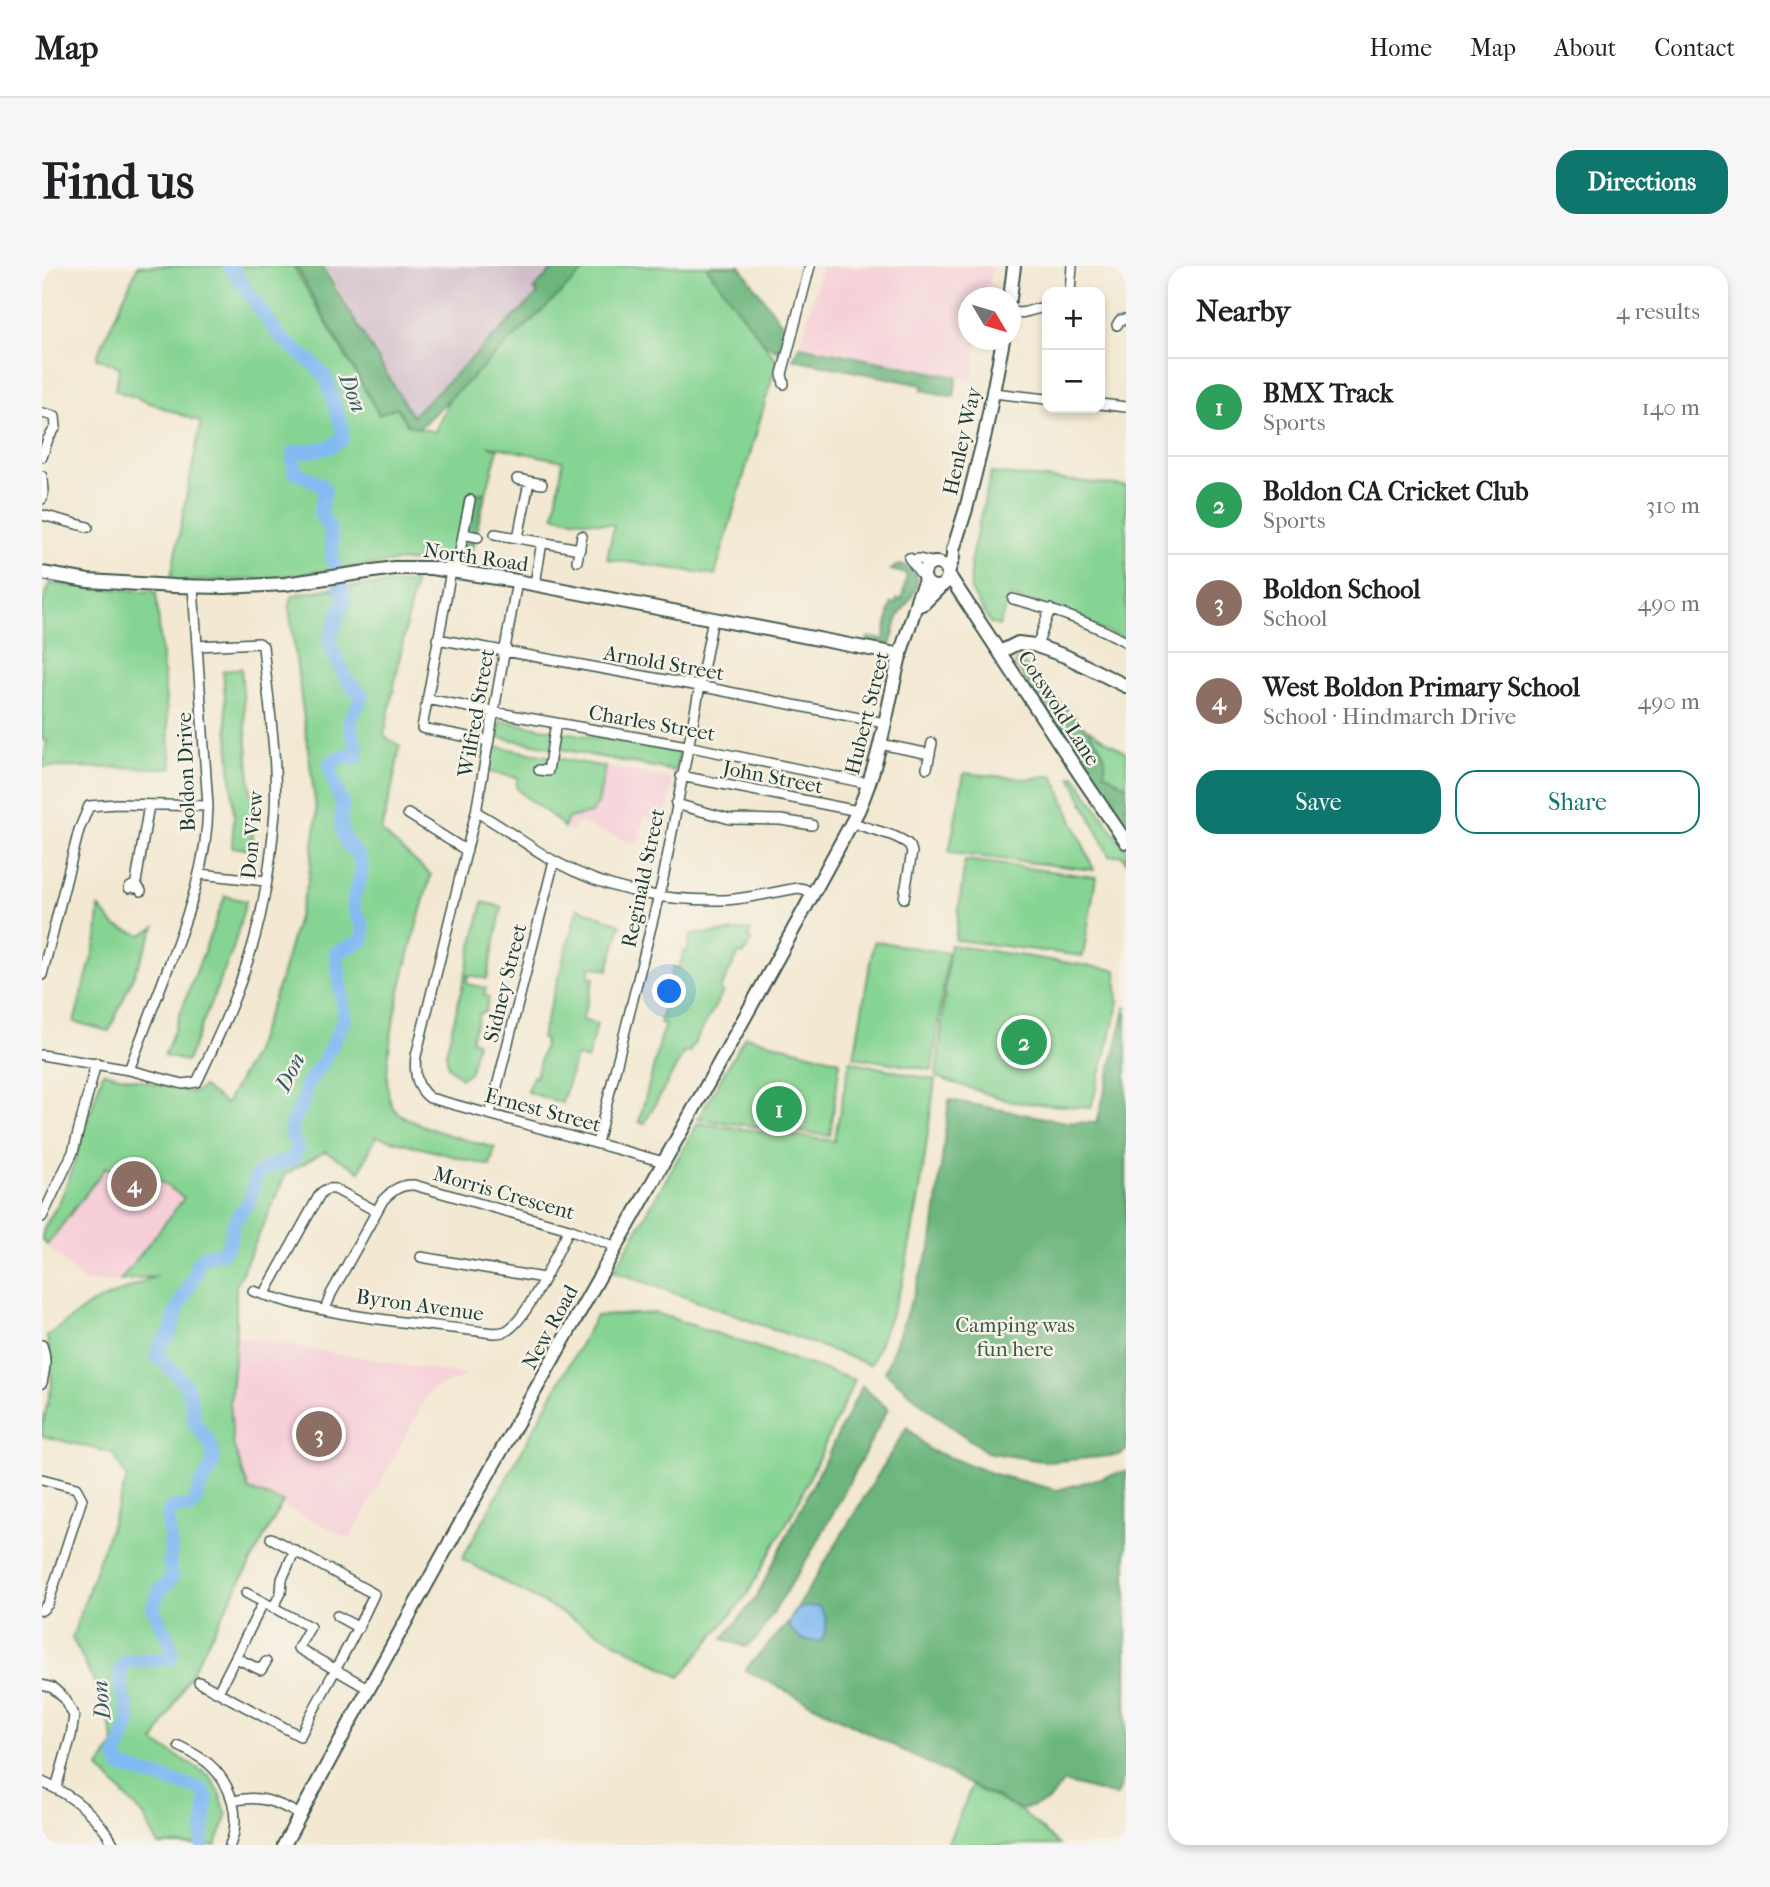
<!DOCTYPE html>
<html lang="en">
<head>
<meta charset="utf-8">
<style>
	body { margin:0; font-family:"IM FELL French Canon",serif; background:#f6f6f6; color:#202124 }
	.controls { position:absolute; right:21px; top:21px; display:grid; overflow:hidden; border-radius:14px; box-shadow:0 4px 10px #0003 }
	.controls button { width:63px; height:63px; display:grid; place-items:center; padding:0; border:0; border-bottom:2px solid #e0e0e0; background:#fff; color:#202124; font:35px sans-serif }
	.compass { position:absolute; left:916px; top:21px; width:63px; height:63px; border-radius:50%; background:#fff; box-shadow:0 4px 10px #0003; rotate:128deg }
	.you { position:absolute; left:628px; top:726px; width:24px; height:24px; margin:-18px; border:5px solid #fff; border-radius:50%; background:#1a73e8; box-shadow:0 0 0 10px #1a73e833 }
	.badge { display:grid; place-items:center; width:46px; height:46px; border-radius:50%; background:#0f766e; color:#fff; font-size:23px; font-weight:700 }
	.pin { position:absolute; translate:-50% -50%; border:4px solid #fff; box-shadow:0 2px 7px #0006 }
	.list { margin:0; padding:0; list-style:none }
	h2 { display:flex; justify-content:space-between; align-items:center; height:91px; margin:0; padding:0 28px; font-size:30px }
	h2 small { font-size:23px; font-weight:400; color:#757577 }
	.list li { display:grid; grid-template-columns:46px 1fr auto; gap:21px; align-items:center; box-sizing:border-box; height:98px; padding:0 28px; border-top:2px solid #e0e0e0 }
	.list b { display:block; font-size:26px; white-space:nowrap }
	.list p { margin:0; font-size:23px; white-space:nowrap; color:#757577 }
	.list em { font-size:23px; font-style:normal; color:#757577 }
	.actions { display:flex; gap:14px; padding:21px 28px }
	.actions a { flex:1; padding:16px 0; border:2px solid #0f766e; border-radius:21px; text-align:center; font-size:24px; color:#0f766e }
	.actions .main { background:#0f766e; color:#fff }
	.map { position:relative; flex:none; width:1084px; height:1579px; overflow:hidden; border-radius:21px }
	header { display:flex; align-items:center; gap:42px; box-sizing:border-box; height:98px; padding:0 35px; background:#fff; border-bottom:2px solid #e0e0e0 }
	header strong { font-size:33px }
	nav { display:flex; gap:38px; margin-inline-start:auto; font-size:24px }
	.intro { display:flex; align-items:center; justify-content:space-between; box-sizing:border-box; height:168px; padding:0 42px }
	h1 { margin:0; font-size:49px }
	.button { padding:18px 32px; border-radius:21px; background:#0f766e; color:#fff; font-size:24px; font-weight:700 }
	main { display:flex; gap:42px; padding:0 42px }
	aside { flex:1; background:#fff; border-radius:21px; box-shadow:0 4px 10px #0003 }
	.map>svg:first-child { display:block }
</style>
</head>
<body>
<header>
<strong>Map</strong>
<nav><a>Home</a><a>Map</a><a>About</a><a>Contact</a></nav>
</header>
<div class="intro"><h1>Find us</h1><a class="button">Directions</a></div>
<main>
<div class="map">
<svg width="1084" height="1579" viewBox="0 0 1084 1579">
	<rect width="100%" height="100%" fill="#f7f3e8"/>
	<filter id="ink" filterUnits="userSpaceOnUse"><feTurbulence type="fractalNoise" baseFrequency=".0143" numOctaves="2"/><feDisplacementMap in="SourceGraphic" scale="14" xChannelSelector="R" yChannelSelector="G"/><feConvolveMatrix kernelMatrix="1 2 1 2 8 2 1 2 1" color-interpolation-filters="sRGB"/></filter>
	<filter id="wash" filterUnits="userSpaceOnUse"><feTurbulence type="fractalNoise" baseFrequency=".00686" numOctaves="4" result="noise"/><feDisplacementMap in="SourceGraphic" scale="28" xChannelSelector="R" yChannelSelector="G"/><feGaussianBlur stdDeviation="1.57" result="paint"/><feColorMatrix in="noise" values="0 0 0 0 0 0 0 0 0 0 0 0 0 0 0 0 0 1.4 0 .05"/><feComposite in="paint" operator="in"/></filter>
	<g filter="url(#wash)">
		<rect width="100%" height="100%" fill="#f3e8d1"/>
		<path fill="#f6cfd8" d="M779 0H950L945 31 926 32V74H937L930 114 758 80Z
			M526 494 631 513 624 556 602 552 596 579 537 557 531 564 522 562 510 549Z
			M61 806 152 827 161 821 185 838 118 1009 78 1015 41 1016 0 974V964L18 936 32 900Z
			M194 1070 426 1110 394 1121 386 1128 308 1273 208 1224 191 1178 188 1136Z"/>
		<path fill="#d1bdca" d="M283 0H543L370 151 355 128Z"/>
		<path fill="#86d493" stroke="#528864" stroke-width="2" d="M96 0H251L337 148 355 141 365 159 393 166 411 123 546 0H664L735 95 673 309 565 293 572 259 512 250 521 195 445 179 456 183 444 227 427 229 409 297 359 295 223 313 128 316 159 156 73 124 78 101 54 92Z
			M949 207 1084 220V373L968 330 957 360 948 357 929 325 928 296Z
			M373 316 342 470 358 480 351 517 339 565 389 609C378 649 326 814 353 844 368 860 429 875 453 882L448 900 334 870 318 905 283 885 244 908 194 1020V1070L188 1136 191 1178 207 1224 241 1236 112 1476 168 1510 177 1526 185 1550 174 1579H116L102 1550 57 1502 72 1478 63 1438 30 1372 85 1213 71 1187 0 1170V1160L10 1119 5 1070 49 1038 115 1010 78 1015 142 932 115 913 102 928 64 901 5 979 0 974C0 957 14 946 20 930 36 890 48 848 61 806L152 827 161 821 184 838 211 788 237 718 266 616 275 550 247 341 251 329 291 322Z
			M8 317C43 323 78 323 114 326L130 502 0 501 5 475 0 473V458L2 452 0 451V340Z
			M977 394C988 400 1013 437 1018 450 1021 457 1022 465 1024 472L973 399 974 395Z
			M199 402 210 541 211 587 204 583 190 581 192 549 181 405Z
			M459 455 638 486 633 505 455 471Z
			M1046 463 1084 487V520L1061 506 1062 490Z
			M451 480 563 501 556 538 549 547 526 552 522 562C509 544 486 538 474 521L476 512 447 506Z
			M922 507 987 513 1011 509 1052 604 907 587Z
			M1033 510 1084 584V597L1080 589 1067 590 1029 511Z
			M923 594 1054 611 1041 690 913 674Z
			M183 630 204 635 191 683 145 795 122 790Z
			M441 636 460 641 445 713 426 709 425 718 444 722 442 729 447 731 443 747 438 746 429 774 435 776 428 806 419 812 406 800 404 787Z
			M57 641 73 660 100 669 113 661 67 765 32 756 55 673Z
			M536 642 579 658 566 704 549 700 547 710 552 712 540 754 555 758 545 794 534 790 520 837 485 826 491 810 494 811 503 774 499 772Z
			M709 664 706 672 710 674 701 689 697 687 678 723 681 726 647 787 643 785 602 858 597 856 623 757H618L631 701 637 702 642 685H646L648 669Z
			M832 675 906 687 890 804 812 791Z
			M908 679 1074 704 1076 742 1049 842 970 836 894 811Z
			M703 770 798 795 788 870 656 853Z
			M808 795 893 814 878 925 860 1019 829 1099 572 1005 656 857 792 875Z
			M614 1047 813 1114 754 1240 705 1329 638 1411 420 1293 554 1050Z
			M930 1520 978 1544 1017 1579H905Z"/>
		<path fill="#6cb67d" stroke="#467a58" stroke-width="2" d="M254 0H280L370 150 496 28 492 23 514 0H547L377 162 365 159 355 141 337 149Z
			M664 0H698L745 65 738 86 721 76Z
			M758 80 915 111 912 131 880 124V119L751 93Z
			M444 227 426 298 409 297 427 229Z
			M862 299C891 316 864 334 856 352 853 360 851 370 848 379L825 376 826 371 842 374 849 337 854 338 855 333 860 334 865 308 849 304 854 300Z
			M988 404C999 415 1008 427 1019 438 1034 453 1071 482 1062 506L1084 520V563L1072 550 1043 505 1024 472 1018 448Z
			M1084 740V1185L1077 1189 1006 1196 945 1186 898 1153 843 1106 890 977 907 834 1024 856 1055 857Z
			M820 1120 846 1143 776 1275 716 1371 704 1381 681 1373 715 1330Z
			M865 1161 887 1184 955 1209 1015 1224 1084 1205V1506L1075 1530 1022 1516 1006 1536 978 1544 703 1404 746 1357Z"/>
		<path fill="#82b9f2" stroke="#507b93" stroke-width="2" d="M777 1340C786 1352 787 1362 779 1375 761 1375 753 1374 746 1357 758 1337 757 1343 777 1340Z"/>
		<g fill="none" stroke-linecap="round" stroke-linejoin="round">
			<path stroke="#82b9f2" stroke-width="14" d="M160 1579 165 1531 161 1524 79 1501 74 1493C76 1482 86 1463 87 1455 87 1436 68 1410 85 1395L127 1393C128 1391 130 1390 130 1388 133 1380 115 1352 111 1342L118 1323 127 1317 130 1310 127 1297 129 1286 126 1251 128 1244 135 1241 149 1242C155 1235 155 1225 160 1217 164 1210 169 1206 171 1198 174 1184 163 1167 153 1159L147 1125 133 1106 115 1091 116 1083 128 1067 135 1044 154 1007V999L163 989C168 988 175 989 179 987 189 982 189 967 192 957 196 948 206 940 209 930 211 923 211 914 215 909 222 900 240 897 250 894L256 884 248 862 252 852 260 840 265 818 282 795 303 752 294 686 321 675C321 670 322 663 320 658 318 652 312 647 311 639 311 624 323 610 319 596 317 588 311 585 306 579 300 569 296 553 301 542 297 526 288 514 289 496 296 492 305 489 312 493L315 491C317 478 308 468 308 456 309 448 318 440 320 429L306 416 287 378 298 344 303 336 291 294 288 264 278 247 283 224 277 217 252 205 251 187 286 182 300 174 301 165 284 112 274 100 237 70 188 0"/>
		</g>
	</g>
	<g filter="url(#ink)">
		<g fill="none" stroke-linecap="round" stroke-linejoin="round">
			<defs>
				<path id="street" d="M1028 26 1030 0
					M968 46C986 49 989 42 1005 41
					M1075 59 1078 54 1084 53
					M742 118 740 108 768 0
					M951 127 1005 133
					M1058 138 1084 141
					M0 147 13 150 14 161 6 173 0 191
					M0 210 1 227 0 233
					M475 213 500 218
					M0 249 46 261
					M421 268 436 271
					M453 268 538 283
					M476 272 487 216
					M867 292 882 312
					M870 294 877 293 893 297
					M535 295 540 270
					M409 305 380 462 447 475
					M414 305 428 234
					M475 315 434 546 374 790C372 807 374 822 388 832L622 896
					M493 318 500 276
					M971 333C1010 343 1048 356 1084 376
					M395 373 657 420 842 457
					M995 380 1008 343
					M385 433 452 446 645 480 828 518
					M838 478 888 488
					M885 502 890 477
					M497 504 506 505 514 457
					M639 510 816 545
					M634 538 688 553 739 554 770 559
					M434 546C461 560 485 580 512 595 567 625 620 635 682 634 706 633 732 626 756 622L762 623 771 628
					M366 548 425 585
					M810 556C827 564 857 568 868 580L870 586 862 632
					M158 608 224 615
					M87 622 94 618 99 625
					M93 622 107 539
					M0 709 37 564 47 540 75 538 166 540
					M0 789 87 804 141 818 155 816C172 780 190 742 203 703 221 653 229 598 233 546 236 492 226 434 221 380L217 377 155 380
					M87 804C100 770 113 736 126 702 146 649 165 598 166 540L151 321
					M448 848 512 595
					M555 877 621 613 671 352
					M0 951 31 886 54 797
					M379 991 501 1012
					M211 1025C284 1051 366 1056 443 1066 450 1067 457 1068 464 1065 485 1055 515 986 527 963
					M222 1029 278 928C282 923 286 922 293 923L334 945
					M283 1044 289 1028 341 934C350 925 358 918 372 919L527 963 575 981
					M0 1079C5 1092 3 1103 0 1117
					M0 1213 34 1222 40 1233 6 1338 0 1344
					M204 1327 268 1361 256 1382 327 1423
					M231 1342 239 1327 240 1313 253 1284
					M295 1350 317 1362
					M194 1392 219 1404 224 1396
					M157 1416 258 1470C282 1422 310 1377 332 1328L229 1272
					M0 1419 11 1422 23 1433 32 1450 29 1470 14 1522
					M176 1426 221 1337
					M137 1480C147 1485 157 1490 166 1497 189 1517 200 1550 188 1579
					M0 1516C30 1529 56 1550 72 1579
					M191 1535C217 1528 235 1536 258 1549"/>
				<path id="secondary" d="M968 32 972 0
					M882 309a12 12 0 1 1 24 0a12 12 0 1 1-24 0Z
					M0 307 46 315 132 320 183 321 243 318 352 302H389L475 315 859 389
					M906 307 911 291V284L924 243 943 168 961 74
					M906 308 1037 507 1084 576
					M875 340 882 337 898 321
					M958 386 976 377 992 379 1023 390 1084 420
					M242 1579C428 1231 629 892 816 545 838 496 845 442 858 390 863 371 871 352 875 334 877 327 881 321 883 314"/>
			</defs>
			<use href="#street" stroke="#3f574c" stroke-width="12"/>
			<use href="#secondary" stroke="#3f574c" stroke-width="16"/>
			<use href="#street" stroke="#fff" stroke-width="9"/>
			<use href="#secondary" stroke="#fff" stroke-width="12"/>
		</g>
	</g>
	<g text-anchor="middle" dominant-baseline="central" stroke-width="5" stroke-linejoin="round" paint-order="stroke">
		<g font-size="21" fill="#1f3d34" stroke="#f7f3e8">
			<text transform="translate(920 175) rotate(-77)">Henley Way</text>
			<text transform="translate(434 291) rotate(8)">North Road</text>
			<text transform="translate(622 397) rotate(10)">Arnold Street</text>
			<text transform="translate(1017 442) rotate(57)">Cotswold Lane</text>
			<text transform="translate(434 447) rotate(-80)">Wilfred Street</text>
			<text transform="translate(825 447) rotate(-76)">Hubert Street</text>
			<text transform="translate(610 457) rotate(10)">Charles Street</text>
			<text transform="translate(144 506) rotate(-92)">Boldon Drive</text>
			<text transform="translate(731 511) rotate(11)">John Street</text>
			<text transform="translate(210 569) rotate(-85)">Don View</text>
			<text transform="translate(601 612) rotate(-78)">Reginald Street</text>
			<text transform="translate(463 717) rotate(-76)">Sidney Street</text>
			<text transform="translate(501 844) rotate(15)">Ernest Street</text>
			<text transform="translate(462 927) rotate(16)">Morris Crescent</text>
			<text transform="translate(378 1039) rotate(8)">Byron Avenue</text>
			<text transform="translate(508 1061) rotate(-61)">New Road</text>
		</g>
		<g font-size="21" fill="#345b47" stroke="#f7f3e8">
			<text x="973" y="1059">Camping was<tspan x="973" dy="24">fun here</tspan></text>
		</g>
		<g font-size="23" font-style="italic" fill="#385c64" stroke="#f7f3e8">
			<text transform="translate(311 127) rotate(69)">Don</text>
			<text transform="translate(248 806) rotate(-64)">Don</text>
			<text transform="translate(59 1434) rotate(-95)">Don</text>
		</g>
	</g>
</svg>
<div class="controls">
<button>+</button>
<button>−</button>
</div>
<svg class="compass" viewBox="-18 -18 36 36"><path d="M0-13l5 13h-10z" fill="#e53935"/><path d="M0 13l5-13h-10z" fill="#757577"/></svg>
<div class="you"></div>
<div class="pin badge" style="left:737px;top:843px;background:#2e9e5b">1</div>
<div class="pin badge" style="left:982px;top:776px;background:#2e9e5b">2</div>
<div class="pin badge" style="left:277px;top:1168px;background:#8d6e63">3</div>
<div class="pin badge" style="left:92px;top:918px;background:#8d6e63">4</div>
</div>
<aside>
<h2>Nearby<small>4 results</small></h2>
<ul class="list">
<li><span class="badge" style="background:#2e9e5b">1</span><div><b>BMX Track</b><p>Sports</p></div><em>140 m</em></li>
<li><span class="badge" style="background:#2e9e5b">2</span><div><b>Boldon CA Cricket Club</b><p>Sports</p></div><em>310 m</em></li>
<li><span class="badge" style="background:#8d6e63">3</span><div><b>Boldon School</b><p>School</p></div><em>490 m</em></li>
<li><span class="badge" style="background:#8d6e63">4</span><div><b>West Boldon Primary School</b><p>School · Hindmarch Drive</p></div><em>490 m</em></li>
</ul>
<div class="actions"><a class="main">Save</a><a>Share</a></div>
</aside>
</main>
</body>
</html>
